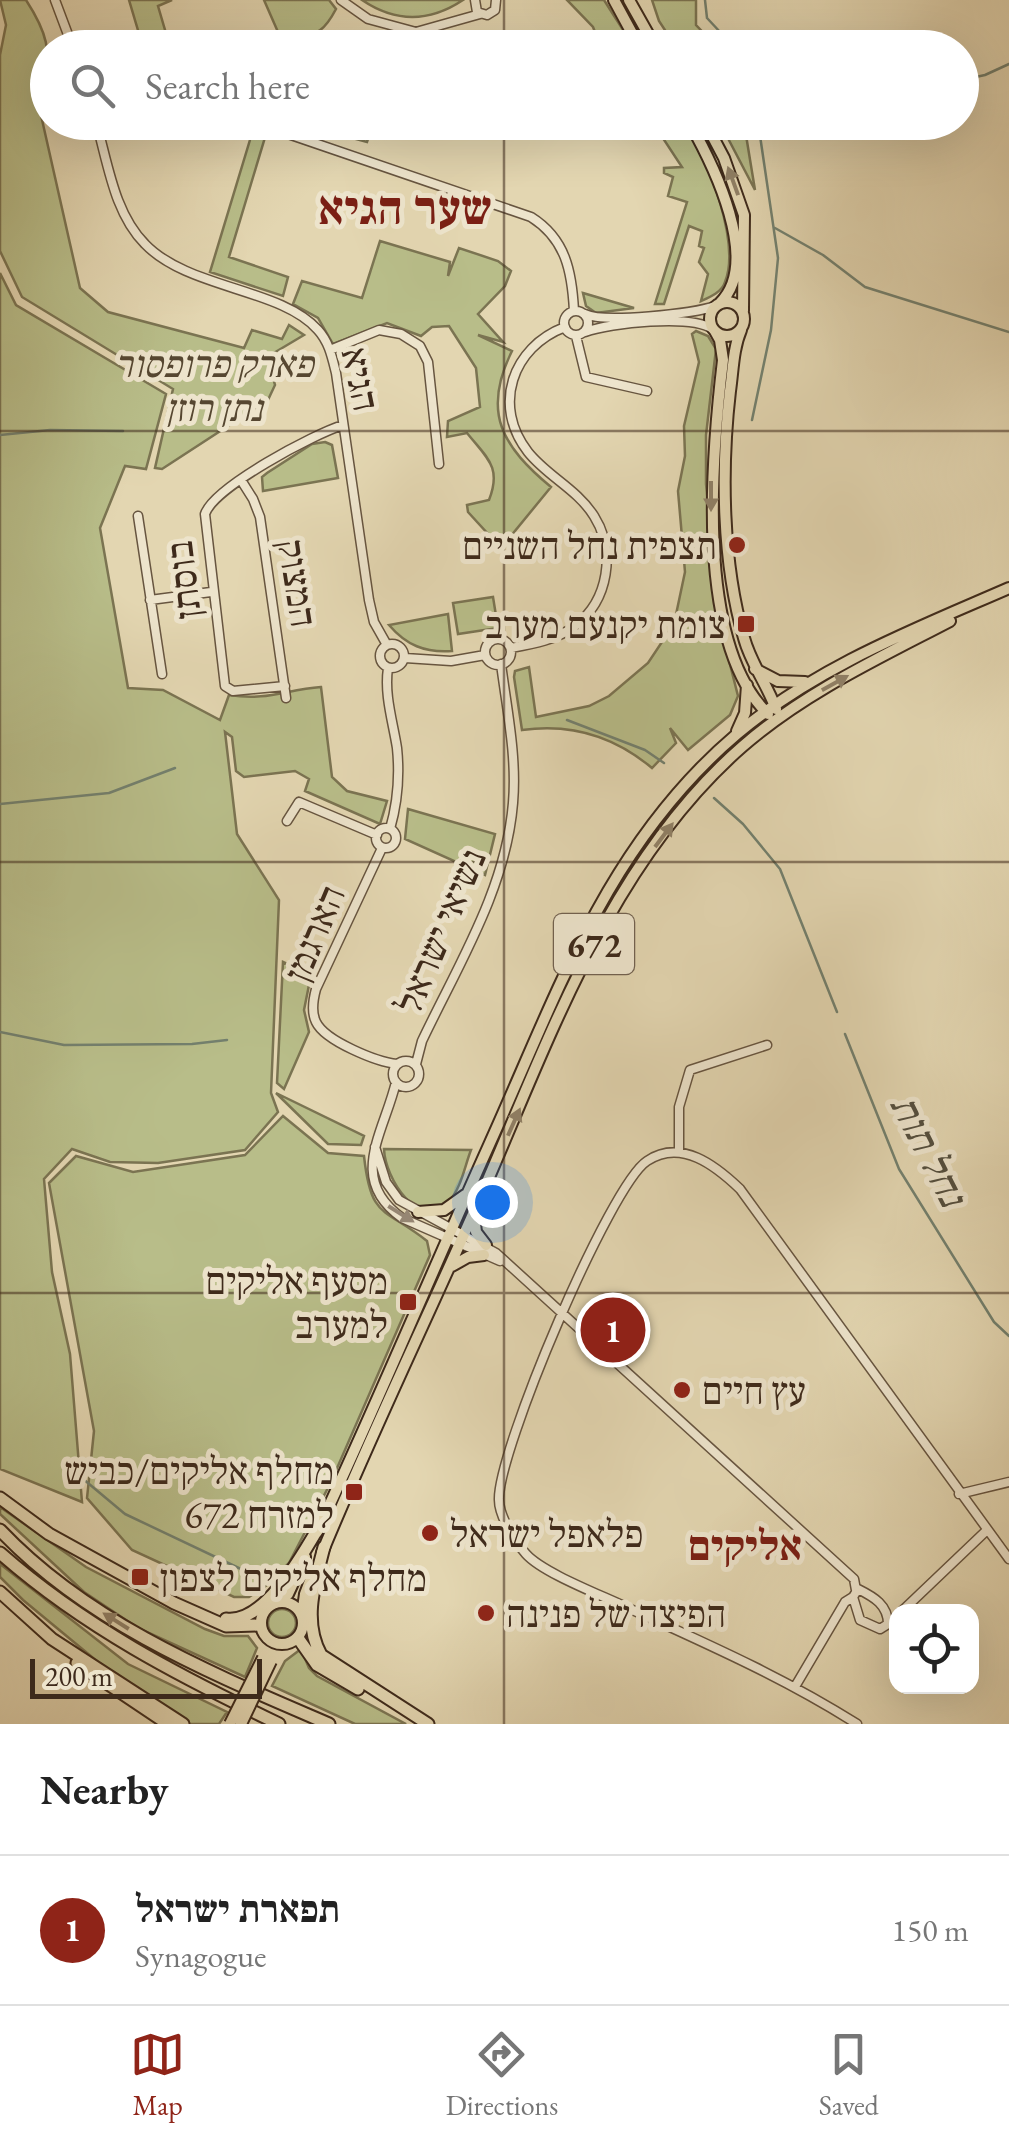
<!DOCTYPE html>
<html lang="en">
<head>
<meta charset="utf-8">
<style>
	body { margin:0; font-family:"EB Garamond","Frank Ruhl Libre",serif; background:#f2f2f2; color:#222 }
	.controls { position:absolute; right:30px; bottom:30px; display:grid; overflow:hidden; border-radius:20px; box-shadow:0 10px 40px #0002 }
	.controls button { width:90px; height:90px; display:grid; place-items:center; padding:0; border:0; border-bottom:2px solid #e0e0e0; background:#fff; color:#222; font:50px sans-serif }
	.scale { position:absolute; left:30px; bottom:25px; width:232px; box-sizing:border-box; padding-left:10px; border:5px solid #3e2a1b; border-top:0; font-size:28px; line-height:35px; white-space:nowrap; color:#3e2a1b; -webkit-text-stroke:8px #ede4cc; paint-order:stroke }
	.you { position:absolute; left:492px; top:1202px; width:35px; height:35px; margin:-25px; border:8px solid #fff; border-radius:50%; background:#1a73e8; box-shadow:0 0 0 15px #1a73e833 }
	.badge { display:grid; place-items:center; width:65px; height:65px; border-radius:50%; background:#8f2418; color:#fff; font-size:32px; font-weight:700 }
	.pin { position:absolute; translate:-50% -50%; border:5px solid #fff; box-shadow:0 2px 10px #0006 }
	.list { margin:0; padding:0; list-style:none }
	h2 { display:flex; justify-content:space-between; align-items:center; height:130px; margin:0; padding:0 40px; font-size:42px }
	h2 small { font-size:32px; font-weight:400; color:#767676 }
	.list li { display:grid; grid-template-columns:65px 1fr auto; gap:30px; align-items:center; box-sizing:border-box; height:150px; padding:0 40px; border-top:2px solid #e0e0e0 }
	.list b { display:block; font-size:38px; white-space:nowrap }
	.list p { margin:0; font-size:32px; white-space:nowrap; color:#767676 }
	.list em { font-size:32px; font-style:normal; color:#767676 }
	.icon { flex:none; width:55px; height:55px; fill:none; stroke:currentColor; stroke-width:2; stroke-linecap:round; stroke-linejoin:round }
	.map { position:relative; flex:none; width:1009px; height:1724px; overflow:hidden }
	.search { position:absolute; background:#fff; box-shadow:0 10px 40px #0002; left:30px; right:30px; top:30px; height:110px; display:flex; align-items:center; gap:25px; box-sizing:border-box; padding:0 35px; border-radius:55px; color:#767676; font-size:38px }
	.sheet { height:280px; background:#fff }
	nav { display:flex; justify-content:space-around; align-items:center; box-sizing:border-box; height:140px; border-top:2px solid #e0e0e0; background:#fff; font-size:28px; color:#767676 }
	nav a { display:grid; justify-items:center; gap:5px }
	nav .on { color:#8f2418 }
	.map>svg:first-child { display:block }
</style>
</head>
<body>
<div class="map">
<svg width="1009" height="1724" viewBox="0 0 1009 1724">
	<rect width="100%" height="100%" fill="#e3d6b1"/>
	<filter id="stains"><feTurbulence type="fractalNoise" baseFrequency=".002" numOctaves="4"/><feColorMatrix values="0 0 0 0 .2 0 0 0 0 .09 0 0 0 0 .02 0 0 0 .5 -.17"/></filter>
	<radialGradient id="worn" r=".72"><stop offset=".6" stop-color="#630" stop-opacity="0"/><stop offset="1" stop-color="#630" stop-opacity=".3"/></radialGradient>
	<path fill="#b8bd89" stroke="#7b7452" stroke-width="2.5" d="M0 0H26C52 40 48 52 47 97L38 102 80 288 108 312 244 348 252 330 282 339 289 325 304 335 267 357 275 385 268 400 162 469 155 468 173 389 22 297 0 251V55L6 25Z
		M129 0H172L158 6 170 47H143Z
		M264 0H329L336 9C326 28 317 38 294 36L290 47H273L278 32Z
		M362 0H463C430 22 396 23 362 0Z
		M567 0H604L634 47H601L593 27Z
		M652 0H696V25L717 47H676L659 21Z
		M336 123H373L367 142 334 133Z
		M653 123H685C707 155 741 243 725 282 722 292 710 297 701 301L708 274 699 262 704 248 699 246 702 231 689 226 664 304H655L687 202 668 196 673 177 664 173V168L682 167Z
		M720 123H744L755 190Z
		M253 130 266 134 229 257 288 277 283 296 210 272Z
		M380 241 450 262 448 276 459 248 498 261 511 271 505 286 478 314 503 342 478 335 512 351C481 413 503 447 551 487L501 548 468 512 467 505 489 500C502 467 487 458 467 433L447 437 448 421 480 407 476 368 449 326 432 327 421 336 387 323 333 344 318 318 293 304 302 281 362 298Z
		M0 273 16 305 166 394 146 469 125 466 100 528 128 688 163 690 220 720 229 695C268 701 284 690 321 687L332 777 347 791 387 801 380 824 305 791 309 779 295 771 244 777 236 771 232 737 225 732 237 834 279 900 271 1093 278 1112 245 1150 158 1163 110 1162 72 1149 44 1179 52 1272 70 1354 82 1502 0 1469Z
		M583 293 634 308 596 313 586 306Z
		M696 331 708 336 716 349 706 435V484L720 625 738 696 730 715 688 750 670 728 676 743 652 768C614 736 571 723 522 730L514 677 515 671 529 667 536 717 589 706 609 696 648 663 674 624 685 572 678 491 685 456 684 426 699 362 692 334Z
		M325 442 332 445 338 478 263 491 262 477 267 473 312 444Z
		M493 597 498 628 458 634 453 603Z
		M448 614 452 651C425 653 406 645 389 625Z
		M408 809 495 834 485 875 405 839Z
		M283 962 311 975 304 1010 309 1032 284 1089 277 1083Z
		M276 1093 364 1136 361 1145 328 1144Z
		M283 1116 328 1153 364 1156C371 1220 384 1207 427 1241L430 1255 331 1482 289 1563 267 1585 249 1597H234L132 1550 87 1498 94 1431 49 1183 76 1156 133 1172 245 1155Z
		M384 1149 471 1150C465 1165 461 1189 449 1201 418 1232 385 1178 384 1149Z
		M0 1507 86 1567 205 1629 224 1636H248L257 1648 245 1677 138 1628 84 1592 0 1514Z
		M0 1564 128 1664 227 1712 219 1724H173L23 1600 0 1577Z
		M268 1623a14 14 0 1 1 28 0a14 14 0 1 1-28 0Z
		M301 1649 309 1668 317 1676 406 1724H355L272 1686 285 1661Z"/>
	<g fill="none" stroke-linecap="round" stroke-linejoin="round">
		<path stroke="#73806e" stroke-width="2.5" d="M705 0 707 18 735 48
			M962 80 985 75 1009 64
			M775 228 823 255 865 287 1009 332
			M752 420 771 330 778 258 758 122
			M0 435 50 430 123 431
			M567 720 645 750 664 763
			M714 798 743 824 780 869 837 1012
			M0 804 109 793 175 768
			M0 1032 64 1045 192 1044 227 1040
			M845 1034 899 1169 994 1322 1009 1336
			M70 1468 125 1514 243 1570"/>
		<defs>
			<path id="minor" d="M55 0 73 48
				M341 0 368 19 416 32 480 14
				M475 0 477 12 487 15 495 10 496 0
				M96 122C108 163 114 213 145 244 188 289 281 288 318 330 329 342 332 357 336 373L369 600 374 622 387 645
				M253 122 531 217C566 239 572 272 574 311
				M100 136 155 122
				M564 323a12 12 0 1 1 24 0a12 12 0 1 1-24 0Z
				M585 314C603 323 694 314 715 306
				M585 332C611 323 690 314 713 329
				M576 336 586 377 647 391
				M330 350 379 330 401 334 420 346 428 362 439 464
				M241 480 253 499 260 517 286 698
				M138 516 162 674
				M150 600 211 592
				M485 652a13 13 0 1 1 26 0a13 13 0 1 1-26 0Z
				M380 656a12 12 0 1 1 24 0a12 12 0 1 1-24 0Z
				M511 648C533 644 556 640 575 626 609 600 616 551 594 516 577 489 547 476 528 452 492 406 512 347 565 327
				M405 658 451 661 485 655
				M388 668C384 695 393 722 397 748 400 777 398 801 390 829
				M285 686 233 691 225 686 205 514C214 487 314 434 343 425
				M287 821 299 802 377 835
				M376 838a10 10 0 1 1 20 0a10 10 0 1 1-20 0Z
				M382 848 316 989C313 1000 311 1012 316 1022 325 1041 377 1062 397 1064
				M393 1074a13 13 0 1 1 26 0a13 13 0 1 1-26 0Z
				M416 1064 422 1041C458 965 506 889 513 803 517 757 507 710 501 664
				M396 1082C384 1133 347 1179 402 1218L500 1261
				M375 1147 386 1182 399 1200 496 1253 854 1579 856 1590
				M679 1152V1107L690 1070 767 1045
				M959 1494 1009 1482
				M858 1589C874 1597 888 1605 888 1624L880 1629 860 1620 853 1597Z
				M901 1612 986 1531
				M796 1685 845 1602 853 1597
				M857 1724C783 1677 705 1643 626 1607 601 1595 543 1573 526 1554 515 1542 499 1516 499 1500 497 1452 610 1185 647 1161 681 1138 716 1166 740 1189L1009 1559"/>
			<path id="major" d="M614 0 640 48
				M629 0 656 48
				M689 122C713 164 762 262 720 303
				M705 122 724 158 744 215 743 311
				M710 319a17 17 0 1 1 34 0a17 17 0 1 1-34 0Z
				M741 330C733 349 733 370 730 391 721 469 722 562 744 638 751 664 767 684 776 709
				M715 331 720 340 723 360C712 453 694 642 768 714
				M755 669 778 681 805 682
				M737 731 745 713 747 685
				M418 1212 444 1210 465 1195
				M474 1215 476 1232 486 1245
				M452 1266 468 1257 484 1255
				M317 1532C377 1404 431 1274 489 1145 557 995 606 845 737 734 816 667 915 629 1009 588
				M322 1553C369 1439 423 1327 473 1214 545 1052 605 866 743 746 804 693 879 658 950 621
				M280 1601 288 1594 305 1557
				M261 1623a21 21 0 1 1 42 0a21 21 0 1 1-42 0Z
				M302 1615 305 1594 313 1573"/>
			<path id="highway" d="M0 1498 49 1534 174 1603 226 1626 260 1625
				M0 1530C89 1624 213 1674 329 1724
				M324 1547C315 1582 302 1621 321 1655L428 1724
				M0 1553C84 1627 179 1676 279 1724
				M0 1592 52 1639 183 1724
				M226 1619C265 1624 303 1554 320 1525
				M298 1638 317 1665 358 1689
				M77 1663 168 1724"/>
		</defs>
		<use href="#minor" stroke="#675540" stroke-width="11"/>
		<use href="#major" stroke="#3e2a1b" stroke-width="14"/>
		<use href="#highway" stroke="#3e2a1b" stroke-width="15"/>
		<use href="#minor" stroke="#ede4cc" stroke-width="8"/>
		<use href="#major" stroke="#e3d6b1" stroke-width="10"/>
		<use href="#highway" stroke="#e3d6b1" stroke-width="11"/>
		<defs>
			<path id="major-bridge" d="M230 1724 263 1658
				M241 1724 271 1661"/>
		</defs>
		<use href="#major-bridge" stroke="#3e2a1b" stroke-width="14" stroke-linecap="butt"/>
		<use href="#major-bridge" stroke="#e3d6b1" stroke-width="10"/>
	</g>
	<defs><path id="oneway-solid" d="M-6-.8H1V-3.2L6.5 0L1 3.2V.8H-6Z" transform="scale(2.5)"/></defs>
	<g fill="#908066">
		<use href="#oneway-solid" transform="translate(733 181) rotate(-110)"/>
		<use href="#oneway-solid" transform="translate(711 496) rotate(90)"/>
		<use href="#oneway-solid" transform="translate(835 683) rotate(-29)"/>
		<use href="#oneway-solid" transform="translate(664 835) rotate(-53)"/>
		<use href="#oneway-solid" transform="translate(514 1122) rotate(-66)"/>
		<use href="#oneway-solid" transform="translate(116 1621) rotate(-148)"/>
	</g>
	<use fill="#968774" href="#oneway-solid" transform="translate(401 1214) rotate(32)"/>
	<path fill="none" stroke="#3e2a1b" stroke-width="2.5" stroke-opacity="0.55" d="M504 0V48M504 122V1724M0 431H1009M0 862H1009M0 1293H1009"/>
	<g fill="#8f2418" stroke="#ede4cc" stroke-width="4">
		<circle cx="737" cy="545" r="10"/>
		<rect x="736" y="614" width="20" height="20" rx="5"/>
		<rect x="398" y="1292" width="20" height="20" rx="5"/>
		<circle cx="682" cy="1390" r="10"/>
		<rect x="344" y="1482" width="20" height="20" rx="5"/>
		<circle cx="430" cy="1533" r="10"/>
		<rect x="130" y="1567" width="20" height="20" rx="5"/>
		<circle cx="486" cy="1613" r="10"/>
	</g>
	<g text-anchor="middle" dominant-baseline="central" stroke-width="10" stroke-linejoin="round" paint-order="stroke">
		<rect fill="#ede4cc" stroke="#726250" stroke-width="2.5" x="554" y="914" width="80" height="60" rx="8"/>
		<g font-size="35" font-weight="bold" fill="#3e2a1b">
			<text x="594" y="944">672</text>
		</g>
		<g font-size="38" font-style="italic" fill="#564731" stroke="#ede4cc">
			<text x="214" y="363">פארק פרופסור<tspan x="214" dy="44">נתן רוזן</tspan></text>
		</g>
		<g font-size="38" fill="#3e2a1b" stroke="#ede4cc">
			<text transform="translate(361 379) rotate(78)">הגיא</text>
			<text transform="translate(183 580) rotate(-97)">בוסתן</text>
			<text transform="translate(298 583) rotate(81)">המצוק</text>
			<text transform="translate(440 931) rotate(-67)">נשיאי ישראל</text>
			<text transform="translate(314 933) rotate(-67)">הארגמן</text>
		</g>
		<g font-size="38" fill="#3e2a1b" stroke="#ede4cc" text-anchor="end">
			<text x="717" y="545">תצפית נחל השניים</text>
			<text x="726" y="624">צומת יקנעם מערב</text>
			<text x="388" y="1280">מסעף אליקים<tspan x="388" dy="44">למערב</tspan></text>
			<text x="702" y="1390" text-anchor="start">עץ חיים</text>
			<text x="334" y="1470">מחלף אליקים/כביש<tspan x="334" dy="44">672 למזרח</tspan></text>
			<text x="450" y="1533" text-anchor="start">פלאפל ישראל</text>
			<text x="160" y="1577" text-anchor="start">מחלף אליקים לצפון</text>
			<text x="506" y="1613" text-anchor="start">הפיצה של פנינה</text>
		</g>
		<g font-size="40" font-style="italic" fill="#544e3e" stroke="#ede4cc">
			<text transform="translate(929 1150) rotate(63)">נחל תות</text>
		</g>
		<g font-size="42" font-weight="bold" fill="#7a1f14" stroke="#ede4cc">
			<text x="745" y="1545">אליקים</text>
		</g>
		<g font-size="48" font-weight="bold" fill="#7a1f14" stroke="#ede4cc">
			<text x="405" y="207">שער הגיא</text>
		</g>
	</g>
	<rect width="100%" height="100%" filter="url(#stains)"/>
	<rect width="100%" height="100%" fill="url(#worn)"/>
</svg>
<div class="controls">
<button><svg class="icon" aria-label="locate" viewBox="0 0 24 24"><circle cx="12" cy="12" r="6"/><path d="M12 2v4M12 18v4M2 12h4M18 12h4"/></svg></button>
</div>
<div class="scale">200 m</div>
<div class="you"></div>
<div class="pin badge" style="left:613px;top:1330px">1</div>
<div class="search"><svg class="icon" aria-label="search" viewBox="0 0 24 24"><circle cx="10" cy="10" r="6"/><path d="M15 15l6 6"/></svg>Search here</div>
</div>
<section class="sheet">
<h2>Nearby<small></small></h2>
<ul class="list">
<li><span class="badge">1</span><div><b>תפארת ישראל</b><p>Synagogue</p></div><em>150 m</em></li>
</ul>
</section>
<nav>
<a class="on"><svg class="icon" aria-label="map" viewBox="0 0 24 24"><path d="M3 6l6-2 6 2 6-2v14l-6 2-6-2-6 2zM9 4v14M15 6v14"/></svg>Map</a>
<a><svg class="icon" aria-label="directions" viewBox="0 0 24 24"><path d="M12 3l9 9-9 9-9-9zM9 14v-3h6M13 9l2 2-2 2"/></svg>Directions</a>
<a><svg class="icon" aria-label="saved" viewBox="0 0 24 24"><path d="M7 4h10v16l-5-4-5 4z"/></svg>Saved</a>
</nav>
</body>
</html>
